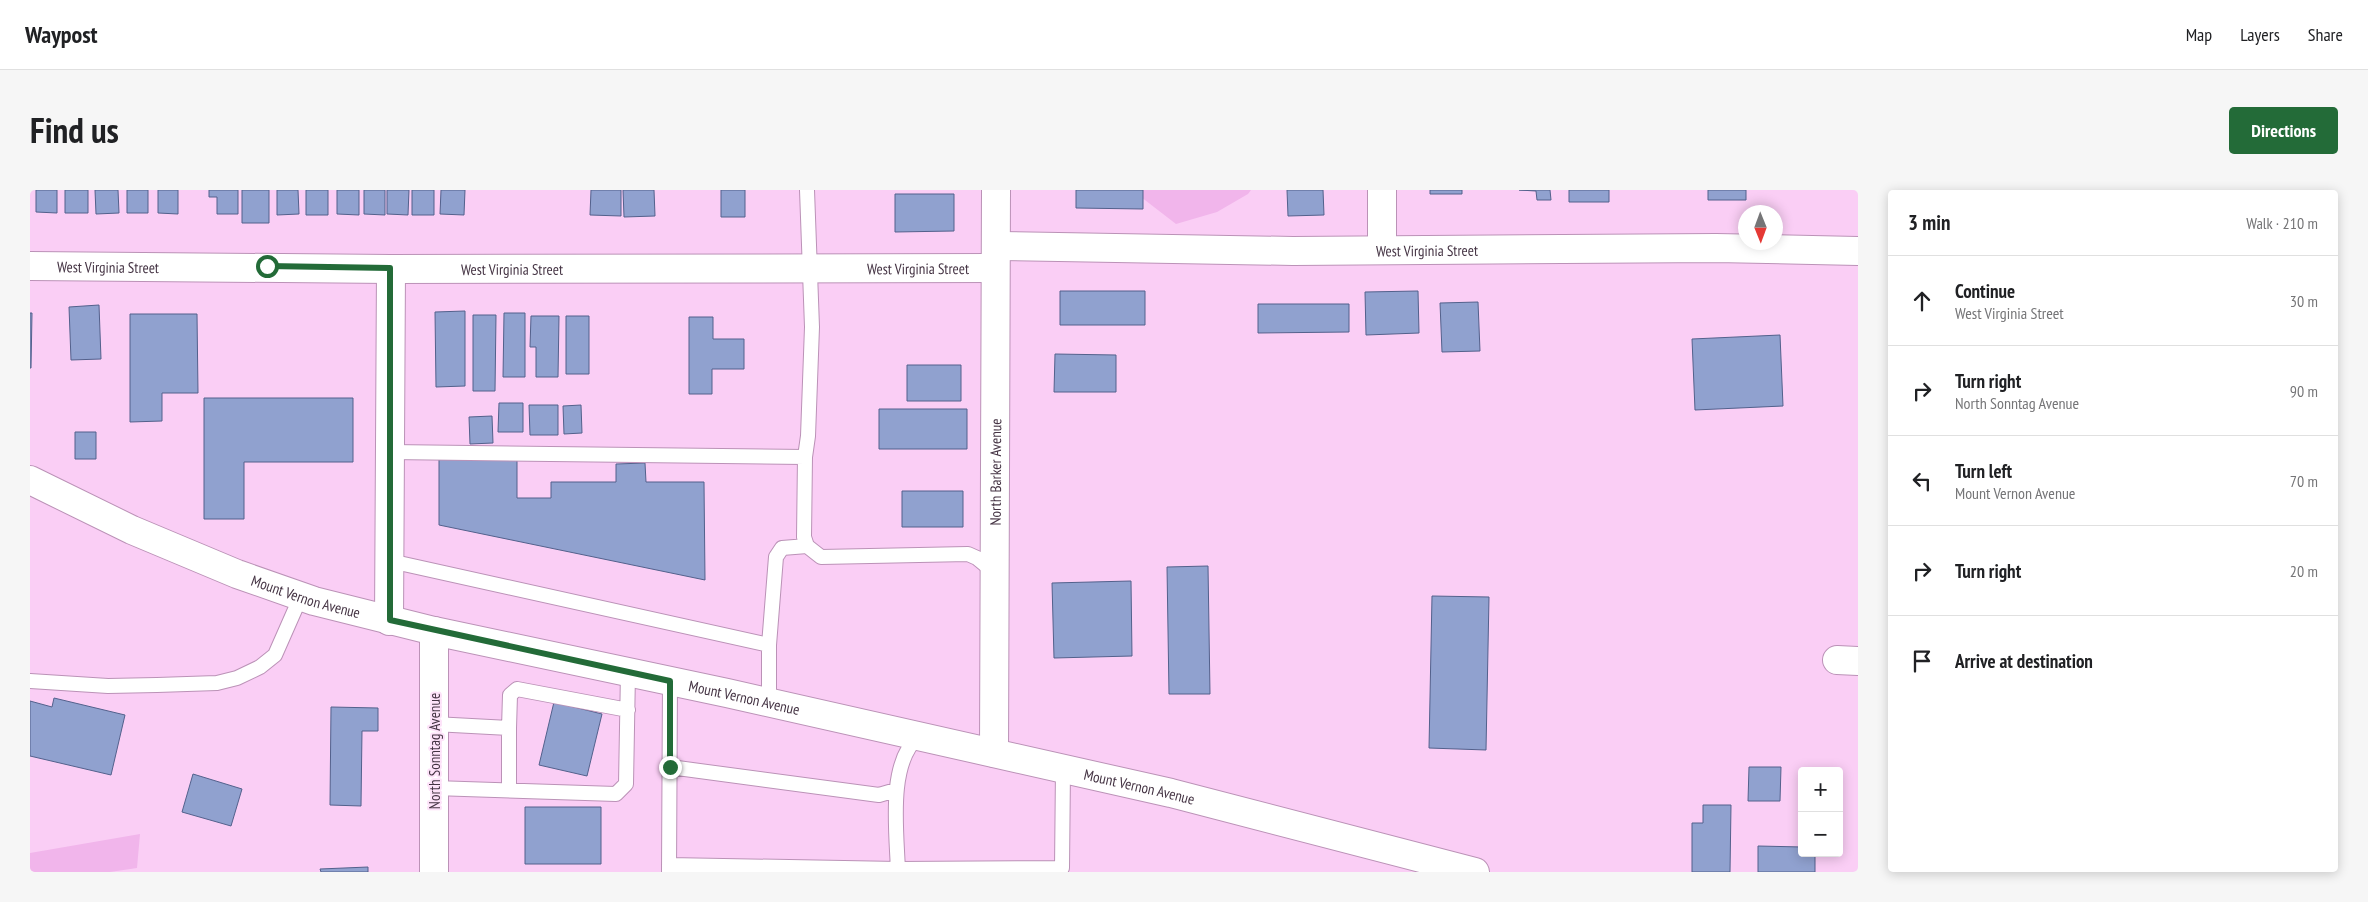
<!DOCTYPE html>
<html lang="en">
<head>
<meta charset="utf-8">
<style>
	body { margin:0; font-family:"PT Sans Narrow",sans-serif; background:#f6f6f6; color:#202124 }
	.controls { position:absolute; right:15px; bottom:15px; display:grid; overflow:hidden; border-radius:5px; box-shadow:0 2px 12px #0003 }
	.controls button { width:45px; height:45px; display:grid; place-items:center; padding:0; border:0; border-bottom:1px solid #e0e0e0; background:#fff; color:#202124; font:25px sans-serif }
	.compass { position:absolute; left:1708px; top:15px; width:45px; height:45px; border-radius:50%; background:#fff; box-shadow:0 2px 12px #0003; rotate:179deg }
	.stop { position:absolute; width:15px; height:15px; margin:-11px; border:4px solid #236b38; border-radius:50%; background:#fff }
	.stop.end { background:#236b38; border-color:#fff; box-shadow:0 1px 5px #0008 }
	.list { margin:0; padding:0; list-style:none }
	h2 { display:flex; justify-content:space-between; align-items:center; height:65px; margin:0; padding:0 20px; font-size:21px }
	h2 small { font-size:16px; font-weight:400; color:#757577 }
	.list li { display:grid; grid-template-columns:32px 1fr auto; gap:15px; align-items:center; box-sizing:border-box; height:90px; padding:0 20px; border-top:1px solid #e0e0e0 }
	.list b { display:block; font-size:19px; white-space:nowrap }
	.list p { margin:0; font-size:16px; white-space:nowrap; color:#757577 }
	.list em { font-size:16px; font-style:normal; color:#757577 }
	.icon { flex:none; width:28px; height:28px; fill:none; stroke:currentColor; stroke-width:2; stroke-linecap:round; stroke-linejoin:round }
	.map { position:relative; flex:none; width:1828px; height:682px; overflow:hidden; border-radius:5px }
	header { display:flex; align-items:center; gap:30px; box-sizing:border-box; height:70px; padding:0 25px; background:#fff; border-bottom:1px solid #e0e0e0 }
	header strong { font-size:24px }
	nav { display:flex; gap:28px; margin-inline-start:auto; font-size:18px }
	.intro { display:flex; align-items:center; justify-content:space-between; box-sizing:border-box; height:120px; padding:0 30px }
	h1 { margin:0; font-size:35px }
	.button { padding:12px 22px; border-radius:5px; background:#236b38; color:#fff; font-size:18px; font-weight:700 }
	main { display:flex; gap:30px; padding:0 30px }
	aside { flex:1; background:#fff; border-radius:5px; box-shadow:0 2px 12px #0003 }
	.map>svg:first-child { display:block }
</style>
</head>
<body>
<header>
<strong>Waypost</strong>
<nav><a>Map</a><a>Layers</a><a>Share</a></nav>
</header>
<div class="intro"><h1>Find us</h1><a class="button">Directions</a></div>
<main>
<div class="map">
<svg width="1828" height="682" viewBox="0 0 1828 682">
	<rect width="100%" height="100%" fill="#facef5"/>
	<path fill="#f1b5eb" d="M1110 0H1221L1218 4 1187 22 1146 34 1111 7Z
		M110 644 107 678 80 682H0V663Z"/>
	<path fill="#90a1cf" stroke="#53618c" d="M6 0H27V23L6 22Z
		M35 0H58V23H35Z
		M65 0H88L89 23 66 24Z
		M97 0H118V23H97Z
		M128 0H148V24L128 23Z
		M179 0H208V24H187V7H179Z
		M212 0H239V33H212Z
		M247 0H268L269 24 247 25Z
		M276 0H298V25H276Z
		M307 0H329V25L307 24Z
		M334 0H355V25L334 24Z
		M357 0H379L378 25 357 24Z
		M382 0H404V25H382Z
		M411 0H435L434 25 410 24Z
		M561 0H591V26L560 25Z
		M593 0H624L625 26 594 27Z
		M691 0H715V27H691Z
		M1046 0H1113V19L1046 18Z
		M1257 0H1293L1294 25 1258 26Z
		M1400 0H1432V4H1400Z
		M1489 0H1520L1521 10H1507L1506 1Z
		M1539 0H1579V12H1539Z
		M1678 0H1716V10H1678Z
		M865 4H924V41L865 42Z
		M1030 101H1115V135H1030Z
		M1388 101 1389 143 1336 145 1335 102Z
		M1448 112 1450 161 1412 162 1410 113Z
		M1228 114H1319V142L1228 143Z
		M69 115 71 169 41 170 39 117Z
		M435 121V196L406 197 405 122Z
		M0 123H2L1 178H0Z
		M474 123H495V187H473Z
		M100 124H167L168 203H132V231L100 232Z
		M443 125H466L465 201H443Z
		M501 126H529L528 187H506V157H500Z
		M536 126H559V184H536Z
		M659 127H683V149H714V179H682V204H659Z
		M1750 145 1753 216 1665 220 1662 149Z
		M1025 164 1086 165V202H1024Z
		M877 175H931V211H877Z
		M174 208H323V272H214V329H174Z
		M469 213H493V242H468Z
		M499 215H528V245H500Z
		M551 215 552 243 534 244 533 216Z
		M849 219H937V259H849Z
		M462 226 463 253 440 254 439 227Z
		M45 242H66V269H45Z
		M409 269H487V308H521V292H586V274L615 273 616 292H674L675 390 409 335Z
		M872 301H933V337H872Z
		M1178 376 1180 504H1139L1137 377Z
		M1101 391 1102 466 1024 468 1022 393Z
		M1402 406 1459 407 1456 560 1399 558Z
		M24 508 95 525 81 585 0 566V511L22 517Z
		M524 512 572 524 557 586 509 575Z
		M301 517 348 518V541H332L331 616 300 615Z
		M1719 577H1751L1750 611H1718Z
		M163 584 212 599 201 636 152 622Z
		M1673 615H1701L1700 682H1662V633H1673Z
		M495 617H571V674H495Z
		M1728 656 1772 657V663H1785V682H1728Z
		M338 677V682H291L290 679Z"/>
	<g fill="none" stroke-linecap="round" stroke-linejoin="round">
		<defs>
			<path id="lane" d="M777 0 782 137 778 246 775 267 774 347 777 356 791 367 938 364 947 368 964 382
				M360 262 775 267
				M360 371 739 455
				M0 491 78 496 127 495 187 493 207 488 230 477 245 465 271 406
				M739 513V455L746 367 752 358 777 356
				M404 534 479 538 480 505 487 499 598 520
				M479 538V600
				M640 577 849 605 866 600
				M404 598 586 604 596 594 598 482
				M639 675 868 679 1032 678 1033 579
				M639 682 640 491
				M868 682C867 644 857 574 888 547"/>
			<g id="street">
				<path d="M1352 0V59"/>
				<path id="s1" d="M966 56 1263 61 1686 58 1828 61"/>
				<path id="s2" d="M0 76 361 79 965 78"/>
				<path d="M359 431 361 79"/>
				<path d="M404 441V682"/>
				<path d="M1807 470 1828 471"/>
			</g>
			<g id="secondary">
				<path id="s3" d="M0 290 102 340 207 384 284 411 404 441 697 503 1141 603 1445 682"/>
				<path id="s4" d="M964 563 966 0"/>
			</g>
		</defs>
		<use href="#lane" stroke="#bb92b7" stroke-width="16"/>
		<use href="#street" stroke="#bb92b7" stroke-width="30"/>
		<use href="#secondary" stroke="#bb92b7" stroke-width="30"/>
		<use href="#lane" stroke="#fff" stroke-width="14"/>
		<use href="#street" stroke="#fff" stroke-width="28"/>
		<use href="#secondary" stroke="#fff" stroke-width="28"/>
	</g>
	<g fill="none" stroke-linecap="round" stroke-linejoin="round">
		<path stroke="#236b38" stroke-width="6" d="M237 76 360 78V430L640 491V577"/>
	</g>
	<g text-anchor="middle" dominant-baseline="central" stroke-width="4" stroke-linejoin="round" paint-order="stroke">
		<g font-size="15" fill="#453444" stroke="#fde2f9">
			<text stroke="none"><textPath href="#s1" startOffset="431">West Virginia Street</textPath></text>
			<text stroke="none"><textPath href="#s2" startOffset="78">West Virginia Street</textPath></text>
			<text stroke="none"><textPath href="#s2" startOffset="482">West Virginia Street</textPath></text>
			<text stroke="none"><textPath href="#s2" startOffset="888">West Virginia Street</textPath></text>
			<text stroke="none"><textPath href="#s4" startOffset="281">North Barker Avenue</textPath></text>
			<text stroke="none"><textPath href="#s3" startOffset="300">Mount Vernon Avenue</textPath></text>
			<text stroke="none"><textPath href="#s3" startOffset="750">Mount Vernon Avenue</textPath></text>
			<text transform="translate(404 561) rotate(-90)">North Sonntag Avenue</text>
			<text stroke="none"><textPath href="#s3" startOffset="1155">Mount Vernon Avenue</textPath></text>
		</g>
	</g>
</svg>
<div class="controls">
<button>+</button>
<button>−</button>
</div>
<svg class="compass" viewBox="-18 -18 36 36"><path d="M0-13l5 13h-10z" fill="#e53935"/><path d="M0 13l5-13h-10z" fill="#757577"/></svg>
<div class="stop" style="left:237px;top:76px"></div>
<div class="stop end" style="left:640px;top:577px"></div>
</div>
<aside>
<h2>3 min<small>Walk · 210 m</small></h2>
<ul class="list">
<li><svg class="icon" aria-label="ahead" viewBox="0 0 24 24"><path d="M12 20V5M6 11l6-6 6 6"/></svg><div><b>Continue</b><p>West Virginia Street</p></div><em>30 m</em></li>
<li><svg class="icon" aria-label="right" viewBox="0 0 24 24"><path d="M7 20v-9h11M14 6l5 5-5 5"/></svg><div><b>Turn right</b><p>North Sonntag Avenue</p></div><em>90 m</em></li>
<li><svg class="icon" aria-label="left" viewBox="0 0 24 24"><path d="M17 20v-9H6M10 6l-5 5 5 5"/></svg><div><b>Turn left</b><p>Mount Vernon Avenue</p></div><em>70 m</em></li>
<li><svg class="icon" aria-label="right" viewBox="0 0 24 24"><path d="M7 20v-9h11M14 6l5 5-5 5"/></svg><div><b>Turn right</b></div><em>20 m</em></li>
<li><svg class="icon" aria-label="arrive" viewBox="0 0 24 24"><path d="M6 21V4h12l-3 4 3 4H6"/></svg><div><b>Arrive at destination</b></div></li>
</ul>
</aside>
</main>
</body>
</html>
